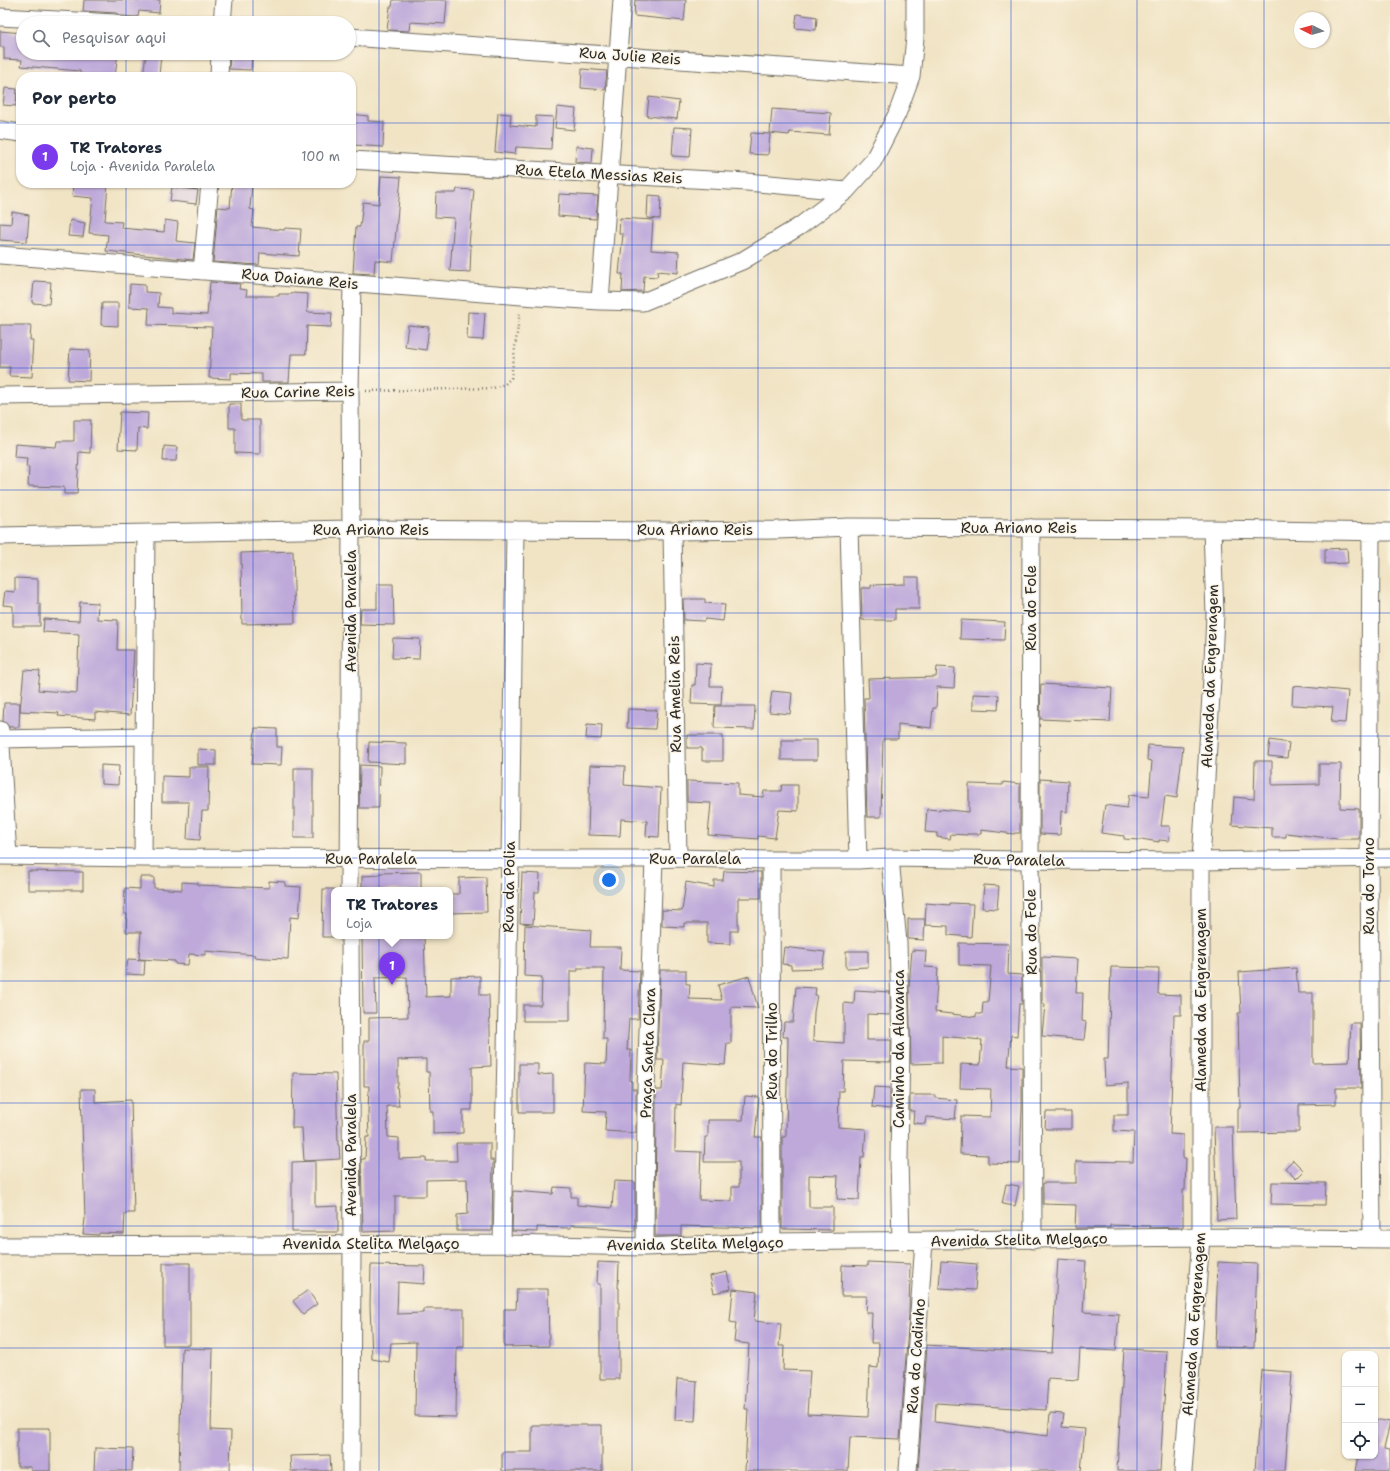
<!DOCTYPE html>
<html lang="pt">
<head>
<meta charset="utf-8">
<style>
	body { margin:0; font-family:"Shantell Sans",sans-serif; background:#f2f2f3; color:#1f2937 }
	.controls { position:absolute; right:12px; bottom:12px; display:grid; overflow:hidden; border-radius:8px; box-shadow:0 1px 3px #0004 }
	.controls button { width:36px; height:36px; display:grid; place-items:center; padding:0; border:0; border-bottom:1px solid #e0e1e3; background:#fff; color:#1f2937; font:20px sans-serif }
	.compass { position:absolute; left:1294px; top:12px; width:36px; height:36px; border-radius:50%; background:#fff; box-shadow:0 1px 3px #0004; rotate:275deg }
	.you { position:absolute; left:609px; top:880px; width:14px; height:14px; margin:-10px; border:3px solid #fff; border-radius:50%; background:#1a73e8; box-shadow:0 0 0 6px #1a73e833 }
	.badge { display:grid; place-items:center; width:26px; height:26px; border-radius:50%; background:#7c3aed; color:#fff; font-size:13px; font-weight:700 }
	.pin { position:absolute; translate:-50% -33px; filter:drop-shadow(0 1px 2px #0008) }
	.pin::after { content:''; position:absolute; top:21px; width:14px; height:12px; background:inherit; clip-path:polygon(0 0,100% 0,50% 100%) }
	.popup { position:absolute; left:331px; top:887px; width:122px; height:52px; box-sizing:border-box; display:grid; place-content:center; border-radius:8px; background:#fff; filter:drop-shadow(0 1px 3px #0005); font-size:13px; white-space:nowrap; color:#747a83 }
	.popup b { font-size:15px; color:#1f2937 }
	.popup::after { content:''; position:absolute; left:50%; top:100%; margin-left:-8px; border:8px solid transparent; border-top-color:#fff }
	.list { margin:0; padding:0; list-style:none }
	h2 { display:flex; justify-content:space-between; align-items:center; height:52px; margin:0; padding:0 16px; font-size:17px }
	h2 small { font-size:13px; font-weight:400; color:#747a83 }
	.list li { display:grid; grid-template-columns:26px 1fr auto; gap:12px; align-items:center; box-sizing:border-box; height:64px; padding:0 16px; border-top:1px solid #e0e1e3 }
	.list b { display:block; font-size:15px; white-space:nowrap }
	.list p { margin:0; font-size:13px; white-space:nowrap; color:#747a83 }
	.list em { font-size:13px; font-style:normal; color:#747a83 }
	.icon { flex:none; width:22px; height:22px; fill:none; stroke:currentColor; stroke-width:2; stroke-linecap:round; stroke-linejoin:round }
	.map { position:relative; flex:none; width:1390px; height:1471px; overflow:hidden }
	.search { position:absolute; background:#fff; box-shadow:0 1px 3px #0004; left:16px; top:16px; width:340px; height:44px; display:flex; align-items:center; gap:10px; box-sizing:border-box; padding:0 14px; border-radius:22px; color:#747a83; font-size:15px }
	.panel { position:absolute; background:#fff; box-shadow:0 1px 3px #0004; left:16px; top:72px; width:340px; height:116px; border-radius:16px }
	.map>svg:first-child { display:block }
</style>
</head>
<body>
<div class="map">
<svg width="1390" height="1471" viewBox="0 0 1390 1471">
	<rect width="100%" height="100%" fill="#fcf5e5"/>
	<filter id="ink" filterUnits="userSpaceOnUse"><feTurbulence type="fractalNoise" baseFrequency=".025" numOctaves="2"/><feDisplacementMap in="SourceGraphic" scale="8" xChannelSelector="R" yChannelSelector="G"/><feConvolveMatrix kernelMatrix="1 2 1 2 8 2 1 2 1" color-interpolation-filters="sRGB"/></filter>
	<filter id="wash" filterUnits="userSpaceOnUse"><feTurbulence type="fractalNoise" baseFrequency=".012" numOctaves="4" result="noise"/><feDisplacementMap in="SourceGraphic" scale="16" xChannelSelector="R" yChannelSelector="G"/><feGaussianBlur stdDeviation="0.9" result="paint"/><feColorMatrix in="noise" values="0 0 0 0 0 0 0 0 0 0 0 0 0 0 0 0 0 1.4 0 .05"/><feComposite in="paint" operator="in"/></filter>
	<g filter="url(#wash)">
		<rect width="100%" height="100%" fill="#f1e4c5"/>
		<g id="blocks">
			<path fill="#bea9da" d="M84 0H160L159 13 139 11 138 17 121 16 116 13 83 11Z
				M393 0H447L445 24 410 22 409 31 387 30 390 7H392Z
				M635 0H686L684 21 634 16Z
				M797 14 817 17 816 30 795 28Z
				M0 31 23 33V53H118L115 77 92 76V77H80V71L21 66 22 60 4 59V47H0Z
				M146 53H161L159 77H143Z
				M230 53 252 54 251 70 229 69Z
				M582 69 607 71 605 90 581 88Z
				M5 88 17 89 16 106 3 105Z
				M649 97 679 101 677 119 647 116Z
				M557 107 576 109 574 130 555 128Z
				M772 109 831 113 829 135 790 132 789 135 770 133Z
				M498 113 511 114 510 125 536 127V116L553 117 551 149 516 147 515 154 495 152Z
				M351 114 368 116V121L384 122 383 147 353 145 354 132H351Z
				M674 127 692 128 690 157 672 156Z
				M751 133 770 134 768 155 749 154Z
				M576 146 593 148 592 163 575 162Z
				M381 176 401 177 393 262 375 260 374 274 353 273 356 227H360L363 202 379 204Z
				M73 183H108L105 221 122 222 121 228 164 232 165 220 178 222 176 241 195 243 193 260 106 251 108 235 89 233 93 198 72 196Z
				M232 183H252L250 209 254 210 252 227 284 230 285 228 301 229 299 256 260 253 259 265 213 262 218 207 230 208Z
				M172 187 198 190 196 204 170 201Z
				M457 189 474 190 469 245H471L470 272 450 271 454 218 435 217 436 193H456Z
				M559 194 598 196 596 219 558 216Z
				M648 195 661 196 660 219 647 218Z
				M12 212 29 215 27 242 0 240V223L11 224Z
				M620 218 653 220 651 250 679 252 678 273 658 271 657 277 644 276 643 291 622 292 623 274H619L623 234H619Z
				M70 220 85 223 83 237 68 236Z
				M34 281 51 282 49 304 32 303Z
				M210 282 240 284 239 289 247 290 246 296H279V294H292V293L308 294 307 312 332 313 331 327 307 326 306 354H291L289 382H262V374L231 373V379L209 378 212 327 148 325 149 308 129 307 130 284 145 285V292L159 293 158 307 171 308V313L207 315Z
				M102 303H118V326L101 325Z
				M468 312 485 313 483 340 467 339Z
				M0 325H31L30 340H33L32 357H33L32 377 9 376 10 367H0Z
				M408 325 429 327 426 350 405 347Z
				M70 349 90 350 89 381 68 380Z
				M229 404H241V420H260V454L235 453V428H229Z
				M120 412 148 413 147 429 138 428 137 450 118 449Z
				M74 420H91L90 453 79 452 77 494H64V487L28 486 29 467H26L27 458 14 457 15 444 56 447 57 441H74Z
				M164 446 177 447 176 461H163Z
				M1347 548 1348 563 1325 564V549Z
				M293 551 295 623 242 624 241 553Z
				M905 577H919V609H895V620H862L861 588H871V585L905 584Z
				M15 578 38 579V604H40V626H13V606L3 605 5 591 15 592Z
				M377 584H393L394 625 360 624 361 609H377Z
				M683 599H705V603L725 605 723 621 705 619 704 621 684 620Z
				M80 602 98 603 97 619 118 620 117 650H134L130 715 95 712V719L58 716 59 713 20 711 24 670 40 671 38 690 77 693 79 634 43 632 44 619 79 621Z
				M961 620 1005 622 1004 640 960 639Z
				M393 638 420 639 419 659 392 658Z
				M696 663 711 664 710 686H722L721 705 691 704 692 685H695Z
				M937 667 955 668 954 688 937 687 936 708H933L931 728 898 724V739H883L881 817H867L864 698H869L868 679 936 677Z
				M1041 684 1112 688 1110 722 1040 719Z
				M1293 686 1348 691 1345 723 1331 722 1333 707 1292 705Z
				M772 691 792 693 790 714 769 712Z
				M973 694 999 695 998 710 973 709Z
				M4 703H20L19 727H9L3 721Z
				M715 706H755L754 729 714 728Z
				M628 709 657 710 655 729 627 728Z
				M587 724 602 725 601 739 586 738Z
				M255 728 277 729V747H282L281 765 252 764Z
				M687 735H723V761H702V748H687Z
				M781 740H817V760H781Z
				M1270 740 1289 743 1287 758 1268 756Z
				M369 742 406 743V764L368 762Z
				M1148 745 1183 747 1177 798 1165 796 1161 826H1170L1169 841 1159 840V842L1141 839 1140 840 1124 839V836L1101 833 1105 805 1127 808 1129 795 1149 797 1152 761 1147 760Z
				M198 749 216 750V765H198Z
				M1255 761H1272V785L1319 784V764H1341L1340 808 1359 809V839H1337L1286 833V837H1272V828L1232 825 1234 797 1254 799Z
				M101 765 119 766 118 785 101 784Z
				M360 765 380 766 379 808H359Z
				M590 765 625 766 624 785 661 788 659 837 646 836 647 821 621 819 620 836 588 835Z
				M189 767H209L208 811H202L200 840 187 839 189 802H162V776L189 777Z
				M294 768H313V838H294Z
				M1040 779 1068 781 1067 812 1061 811 1060 835 1040 834Z
				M687 781 738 783V795L763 797 764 791H781L782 785H798V811L779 810 775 838 758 836V839L708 835 711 803 687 802Z
				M1003 782 1020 784V833H1015L1014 834 981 830V834H967V835L951 834 950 839 937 837V833L925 832 927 809 939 810V809L969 812V784L1003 785Z
				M28 871 83 872V890H28Z
				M724 871 761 872V898H738V931H730V944L707 943V923H684V927L662 926V910L682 911 686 882 714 887V880H723Z
				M421 872V890H362V876L380 875V873Z
				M522 873 540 874 539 892H535L533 924 520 923Z
				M140 877H154V888L182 890V882L198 883V885L269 888V881L285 882V886L301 887 299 918 290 917 288 959 265 958 254 957 255 955 205 951V955L189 954 188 965 175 964V961L139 959 141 932H126L127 914H124L125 888 140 889Z
				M486 877 487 912 450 913V894H459V878Z
				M984 885 999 886 997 909 982 908Z
				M323 889H334V937H322Z
				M926 903 950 905V903L973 904 971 937 948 935V926L925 925Z
				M908 919H925L924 940 908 939Z
				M525 925 591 930 590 947H621L620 970 640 971 638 1019H629L627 1050H631L630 1081H632V1089H636V1133L605 1131 606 1112 583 1111 585 1063 606 1064 607 1039H603L604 968H578V971H570V1021H523V1005H541L542 977 524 976Z
				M362 936H424L426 997 451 996V977L480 976V995H489L491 1066 472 1067V1110H463V1133L433 1134V1111H430L429 1072H426V1059L398 1060V1086H397L399 1106H387L388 1137 399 1138V1159L426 1158V1161H457L456 1143H490V1160H493L492 1231H457V1215L468 1214 467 1179 426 1180V1196H395V1231L363 1232 361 1159H365L366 1137H369L368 1112 369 1086H364V1041H369V1018L408 1017 407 977 375 978 376 1013H363Z
				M959 943 1009 944 1008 974 1022 975V1004H1019L1017 1036 1011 1035 1008 1066 1022 1067V1108L1020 1164 988 1163V1155L960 1154 961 1116 990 1117 991 1089 960 1088 961 1064 980 1065 982 1040 942 1036V1063L911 1064 909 987 912 950 926 951 925 967 938 968 935 1012 976 1017V1014H982L983 1002H988L991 966 959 965Z
				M784 947 825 952 822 968 791 969V965L782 964Z
				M846 951H868V967L846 968Z
				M1042 957 1078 959 1076 993H1083L1082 1021 1086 1022 1084 1040 1042 1036 1045 1004H1042Z
				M128 959 145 960 144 975 126 974Z
				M1111 967 1159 968 1158 994 1181 995V1015H1174L1170 1134 1183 1135V1158H1186L1185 1190H1183V1227L1149 1228 1150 1226 1110 1225V1228H1075L1076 1205 1043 1204V1183H1076V1161L1133 1162 1134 1132 1114 1131V1115H1128V1083L1105 1085 1104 1059H1108Z
				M1296 968 1298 993H1313V1063L1349 1062 1351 1023H1360L1361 1088H1336V1104L1299 1105V1132L1238 1133V1108H1240L1238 1013H1241L1239 972Z
				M660 970H686V984H690L689 999 722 1000 718 985 749 976 758 1008 731 1007V1043H727L725 1065 683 1062 681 1105 676 1104 675 1145V1151L701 1152 699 1200 732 1201V1187H739V1162H704L705 1137H708V1120H743L745 1096 759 1097 755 1137H762V1228L681 1226V1236H655L656 1090H662L664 1060H657Z
				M796 987 816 988 815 995H817L814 1012 813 1041 844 1043V1003L854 1004 855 990 890 992V1015L867 1014V1040H891V1062L844 1061 843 1091H839L838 1127 866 1129 864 1157H861L859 1200 837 1199 838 1176 809 1175V1207H833V1230L782 1229V1137H785L786 1135 788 1037H783L784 1022H793Z
				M519 1064H538V1075L553 1074V1112H519Z
				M293 1073 336 1074 338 1145H339L340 1159 304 1161 302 1128H292Z
				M874 1087 890 1088V1109L872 1107Z
				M81 1089H95V1102L131 1100 134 1213H125L124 1234 99 1233V1235L83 1234 85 1219Z
				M910 1095H935V1098L957 1100 955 1119 926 1117 925 1124 913 1123 914 1111H910Z
				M1046 1112H1071V1129H1045Z
				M1214 1127H1233L1236 1219 1217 1220Z
				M1293 1160 1304 1171 1296 1179 1285 1168Z
				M315 1161V1207L338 1206V1232H292V1162Z
				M614 1181 635 1182V1231L598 1228V1226L571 1225V1228L537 1227V1232L512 1231 513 1191 553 1194 554 1187 571 1188V1197H577V1205L612 1208Z
				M1272 1182 1326 1183 1325 1205 1271 1204Z
				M1006 1184 1019 1186 1015 1206 1002 1204Z
				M1058 1259 1086 1261 1083 1312 1119 1314 1116 1351 1080 1349 1078 1380 1048 1378 1046 1410 936 1403 935 1422 1048 1436 1050 1413 1064 1414 1062 1427 1085 1429 1081 1471H918L927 1345 1052 1353Z
				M941 1261 977 1264 975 1290 939 1288Z
				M598 1262 619 1263 618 1288H619V1379H600V1284H597Z
				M868 1262 910 1264 909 1314 900 1439 850 1437 848 1471H745L748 1409H745L749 1344 734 1342 736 1323 730 1322 733 1289 757 1292 754 1321 781 1324 779 1346H784L783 1370 810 1371 807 1414 868 1417 870 1367 878 1368 879 1343H871L872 1313H866L867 1296H841L842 1265 868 1266Z
				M1218 1262 1257 1264 1254 1348 1215 1347Z
				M163 1263H190V1345H163Z
				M371 1265 425 1266 424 1284 398 1282 397 1314 423 1313V1309H464V1347H457L456 1417 415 1416 416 1342 391 1343 389 1362 372 1359 370 1305Z
				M727 1272 731 1289 714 1293 710 1276Z
				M517 1289H548L549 1346 504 1347V1309H516Z
				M308 1290 317 1304 303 1314 293 1301Z
				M182 1348 213 1349 211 1430 231 1431 230 1471H179Z
				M1124 1349 1167 1351 1160 1471H1117Z
				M1262 1370 1292 1372 1285 1471H1255Z
				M677 1379 697 1381 695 1421 675 1420Z
				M1375 1419 1390 1422 1384 1449 1390 1450V1471H1355L1358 1456H1375Z
				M532 1425H602V1471H502V1452H532Z
				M17 1428H50V1471H31V1467H17Z
				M95 1448 133 1449 132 1471H94Z
				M330 1455 331 1471H291L290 1456Z"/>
		</g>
	</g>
	<g filter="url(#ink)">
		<use href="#blocks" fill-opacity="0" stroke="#706c61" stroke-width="1"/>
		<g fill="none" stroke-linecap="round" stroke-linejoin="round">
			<defs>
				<path id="minor" d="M0 17 115 23
					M222 23 224 0
					M349 37 911 76
					M219 77 220 53
					M0 130 21 133
					M351 160 747 182 846 191
					M0 255 522 296 600 301 643 302 742 261 800 226 846 191 873 161 897 114 911 76 915 38V0
					M202 271 210 183
					M600 301 622 0
					M0 396 350 391
					M849 527 858 860
					M1031 528 1030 860 1032 1007 1033 1240
					M672 531 678 858
					M1371 533 1369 859 1372 1239
					M0 536 351 529 672 531 778 530 849 527 1212 529 1390 532
					M0 730 8 856
					M1 739 144 736
					M0 856 143 858 654 859 678 858 771 860H858L890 858 1030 860 1201 861 1390 858
					M143 858 146 534
					M890 858 898 943 901 1040 899 1159 901 1240
					M771 860 772 1242
					M349 890 351 529 350 391 352 283
					M350 936 352 1244 351 1471
					M502 1244 510 859 515 530
					M0 1246 502 1244 645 1247 772 1242 1201 1237 1390 1239
					M645 1247 646 1090 654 859
					M908 1471 924 1241
					M1183 1471 1201 1237V861L1213 662 1215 614 1212 529"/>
			</defs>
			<use href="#minor" stroke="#706c61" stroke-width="19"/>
			<path stroke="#706c61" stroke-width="2.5" stroke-dasharray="1 3" stroke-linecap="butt" d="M366 391 493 388 505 384 511 378 520 311"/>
			<use href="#minor" stroke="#fff" stroke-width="17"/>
		</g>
	</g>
	<path fill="none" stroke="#1d4ed8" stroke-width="1" stroke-opacity="0.55" d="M126 0V23M253 0V23M379 0V1471M505 0V1471M632 0V1471M758 0V1471M885 0V1471M1011 0V1471M1137 0V1471M1264 0V1471M126 53V77M253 53V77M0 123H21M351 123H1390M126 183V1471M253 183V1471M0 245H1390M0 368H1390M0 490H1390M0 613H1390M0 736H1390M0 858H1390M0 981H1390M0 1103H1390M0 1226H1390M0 1348H1390"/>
	<g text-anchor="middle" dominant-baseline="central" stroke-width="3" stroke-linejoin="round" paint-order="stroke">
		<g font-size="15" fill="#2b2b2b" stroke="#fcf5e5">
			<text transform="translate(630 56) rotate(4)">Rua Julie Reis</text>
			<text transform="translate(599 174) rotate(3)">Rua Etela Messias Reis</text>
			<text transform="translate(300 279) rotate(5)">Rua Daiane Reis</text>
			<text transform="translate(298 392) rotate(-1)">Rua Carine Reis</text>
			<text x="1019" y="528">Rua Ariano Reis</text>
			<text x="371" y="530">Rua Ariano Reis</text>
			<text x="695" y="530">Rua Ariano Reis</text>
			<text transform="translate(1031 608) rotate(-90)">Rua do Fole</text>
			<text transform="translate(351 611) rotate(-90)">Avenida Paralela</text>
			<text transform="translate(1210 676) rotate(-88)">Alameda da Engrenagem</text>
			<text transform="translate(675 694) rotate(-91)">Rua Amelia Reis</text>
			<text x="371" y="859">Rua Paralela</text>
			<text x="695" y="859">Rua Paralela</text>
			<text transform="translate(1019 860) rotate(1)">Rua Paralela</text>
			<text transform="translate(1369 886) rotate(-90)">Rua do Torno</text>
			<text transform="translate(509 887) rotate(-89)">Rua da Polia</text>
			<text transform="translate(1031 932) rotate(-91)">Rua do Fole</text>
			<text transform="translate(1201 1000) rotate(-90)">Alameda da Engrenagem</text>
			<text transform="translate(899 1049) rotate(-90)">Caminho da Alavanca</text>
			<text transform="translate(772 1051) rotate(-90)">Rua do Trilho</text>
			<text transform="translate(648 1053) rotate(-88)">Praça Santa Clara</text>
			<text transform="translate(351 1155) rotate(-90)">Avenida Paralela</text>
			<text transform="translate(1019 1240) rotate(-1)">Avenida Stelita Melgaço</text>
			<text x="371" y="1244">Avenida Stelita Melgaço</text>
			<text transform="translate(695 1244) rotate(-1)">Avenida Stelita Melgaço</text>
			<text transform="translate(1194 1324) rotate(-86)">Alameda da Engrenagem</text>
			<text transform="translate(916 1356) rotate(-86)">Rua do Cadinho</text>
		</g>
	</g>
</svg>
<div class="controls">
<button>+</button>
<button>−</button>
<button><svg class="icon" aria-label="locate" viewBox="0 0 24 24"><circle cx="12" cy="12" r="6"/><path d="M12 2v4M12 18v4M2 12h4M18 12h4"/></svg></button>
</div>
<svg class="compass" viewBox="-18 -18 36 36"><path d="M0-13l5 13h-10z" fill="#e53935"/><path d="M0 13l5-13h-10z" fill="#747a83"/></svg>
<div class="you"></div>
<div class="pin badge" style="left:392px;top:985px">1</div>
<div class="popup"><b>TR Tratores</b>Loja</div>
<div class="search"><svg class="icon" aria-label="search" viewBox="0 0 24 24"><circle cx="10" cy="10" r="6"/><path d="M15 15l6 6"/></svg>Pesquisar aqui</div>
<section class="panel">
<h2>Por perto<small></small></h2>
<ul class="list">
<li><span class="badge">1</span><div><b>TR Tratores</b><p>Loja · Avenida Paralela</p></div><em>100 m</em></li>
</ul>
</section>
</div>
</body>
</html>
